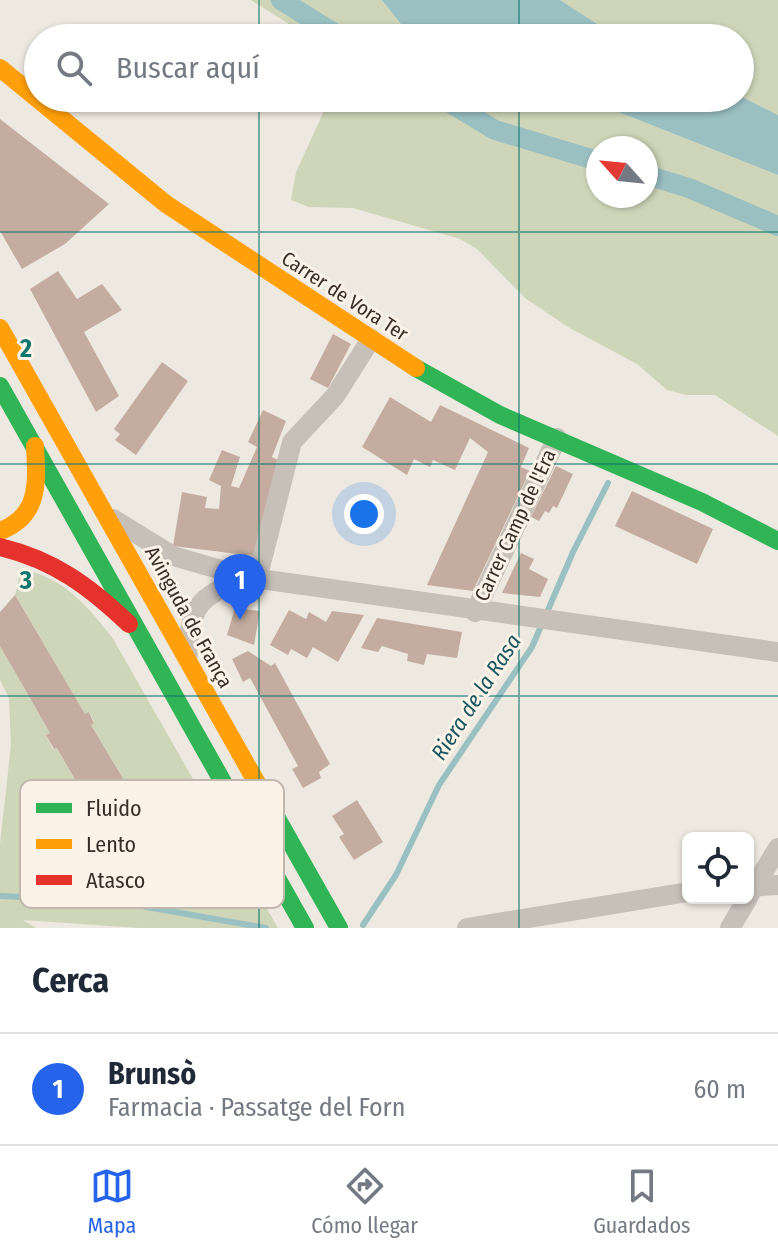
<!DOCTYPE html>
<html lang="es">
<head>
<meta charset="utf-8">
<style>
	body { margin:0; font-family:"Fira Sans Condensed",sans-serif; background:#f2f2f3; color:#1f2937 }
	.controls { position:absolute; right:24px; bottom:24px; display:grid; overflow:hidden; border-radius:12px; box-shadow:0 2px 6px #0004 }
	.controls button { width:72px; height:72px; display:grid; place-items:center; padding:0; border:0; border-bottom:2px solid #e0e1e3; background:#fff; color:#1f2937; font:40px sans-serif }
	.compass { position:absolute; left:586px; top:136px; width:72px; height:72px; border-radius:50%; background:#fff; box-shadow:0 2px 6px #0004; rotate:297deg }
	.you { position:absolute; left:364px; top:514px; width:28px; height:28px; margin:-20px; border:6px solid #fff; border-radius:50%; background:#1a73e8; box-shadow:0 0 0 12px #1a73e833 }
	.badge { display:grid; place-items:center; width:52px; height:52px; border-radius:50%; background:#2563eb; color:#fff; font-size:26px; font-weight:700 }
	.pin { position:absolute; translate:-50% -66px; filter:drop-shadow(0 2px 4px #0008) }
	.pin::after { content:''; position:absolute; top:42px; width:28px; height:24px; background:inherit; clip-path:polygon(0 0,100% 0,50% 100%) }
	.list { margin:0; padding:0; list-style:none }
	h2 { display:flex; justify-content:space-between; align-items:center; height:104px; margin:0; padding:0 32px; font-size:34px }
	h2 small { font-size:26px; font-weight:400; color:#747a83 }
	.list li { display:grid; grid-template-columns:52px 1fr auto; gap:24px; align-items:center; box-sizing:border-box; height:112px; padding:0 32px; border-top:2px solid #e0e1e3 }
	.list b { display:block; font-size:30px; white-space:nowrap }
	.list p { margin:0; font-size:26px; white-space:nowrap; color:#747a83 }
	.list em { font-size:26px; font-style:normal; color:#747a83 }
	.icon { flex:none; width:44px; height:44px; fill:none; stroke:currentColor; stroke-width:2; stroke-linecap:round; stroke-linejoin:round }
	.map { position:relative; flex:none; width:778px; height:928px; overflow:hidden }
	.search { position:absolute; background:#fff; box-shadow:0 2px 6px #0004; left:24px; right:24px; top:24px; height:88px; display:flex; align-items:center; gap:20px; box-sizing:border-box; padding:0 28px; border-radius:44px; color:#747a83; font-size:30px }
	.sheet { height:216px; background:#fff }
	nav { display:flex; justify-content:space-around; align-items:center; box-sizing:border-box; height:112px; border-top:2px solid #e0e1e3; background:#fff; font-size:22px; color:#747a83 }
	nav a { display:grid; justify-items:center; gap:4px }
	nav .on { color:#2563eb }
	.map>svg:first-child { display:block }
</style>
</head>
<body>
<div class="map">
<svg width="778" height="928" viewBox="0 0 778 928">
	<rect width="100%" height="100%" fill="#eee9e0"/>
	<path fill="#ced5b8" fill-rule="evenodd" d="M251 0H382L401 24 426 38H311Z
		M560 0H778V115L740 96V38H619Z
		M330 98H583L778 175V436L715 395H686L667 390 637 364 568 327 525 298 477 249 460 239 353 208 309 207 291 200 296 172ZM598 148H646V196H598Z
		M21 569C65 578 84 603 112 637L278 928H139L23 920 36 928H0V844L11 745 9 698 0 680V646L50 733 46 735 53 749 57 748 110 843 149 822 91 725 94 722 90 713 85 714 15 595Z"/>
	<path fill="#9ac0c2" d="M382 0H560L619 38H426L401 24Z
		M740 96 778 115V175L583 98Z"/>
	<g fill="none" stroke-linecap="round" stroke-linejoin="round">
		<path stroke="#9ac0c2" stroke-width="6" d="M0 896 113 901 266 928
			M363 925 396 875 439 785 532 647 573 552 608 483"/>
		<path stroke="#9ac0c2" stroke-width="20" d="M281 0 342 38
			M442 98 495 130 598 161
			M646 175 689 188 778 226"/>
	</g>
	<path fill="#c4ada0" d="M0 119 109 204 65 244 22 269 0 231Z
		M58 271 77 299 102 284 122 310 84 332 119 396 96 412 30 289Z
		M333 334 351 344 328 388 310 379Z
		M162 362 188 381 136 455 115 440 120 434 114 429Z
		M390 397 431 422 440 405 529 448 521 467 530 471 473 591 427 585 488 452 470 438 455 470 433 460 430 467 414 459 407 475 362 447Z
		M263 410 286 421 272 457 282 462 254 556 173 546 182 492 207 497 205 508 219 509 221 486 209 480 222 450 240 457 231 486 239 488 257 447 248 442Z
		M556 466 573 474 557 508 553 506 549 513 545 511 539 521 531 517Z
		M632 491 713 529 697 564 615 526Z
		M521 553 534 559 529 569 548 579 540 597 502 593Z
		M15 595 85 714 89 712 94 723 91 725 149 822 111 843 57 748 54 749 46 735 50 733 0 646V612Z
		M235 608 260 611 254 645 227 635Z
		M289 610 306 619 309 612 326 622 332 611 364 615 338 662 313 647 307 658 291 649 288 655 270 645Z
		M377 618 462 632 457 658 427 654 424 665 407 661 408 654 382 646 378 652 361 648Z
		M248 651 271 666 275 663 330 764 319 772 321 778 303 788 292 769 298 766 250 678 243 682 232 659Z
		M357 800 383 842 354 860 339 837 344 834 332 816Z"/>
	<g fill="none" stroke-linecap="round" stroke-linejoin="round">
		<path stroke="#c7c0b9" stroke-width="20" d="M113 519 173 556 246 577 778 652
			M257 579 292 442 335 396 371 339
			M475 612 557 438
			M188 655C190 601 201 598 246 577
			M748 887 778 885
			M748 897 778 848
			M467 928 688 892
			M730 928 748 898"/>
		<path stroke="#30b455" stroke-width="18" d="M416 368 500 415 702 502 778 541
			M0 386 305 928
			M258 785 339 928"/>
		<path stroke="#ff9f0a" stroke-width="18" d="M0 68 166 204 416 368
			M0 328 258 785
			M0 531C40 516 37 483 35 446"/>
		<path stroke="#e5322d" stroke-width="18" d="M0 547C54 560 89 586 129 624"/>
	</g>
	<path fill="none" stroke="#0f766e" stroke-width="2" stroke-opacity="0.55" d="M259 0V38M519 0V38M259 98V928M519 98V928M0 232H778M0 464H778M0 696H778"/>
	<g text-anchor="middle" dominant-baseline="central" stroke-width="6" stroke-linejoin="round" paint-order="stroke">
		<g font-size="20" fill="#392e27" stroke="#fbf3e7">
			<text transform="translate(345 296) rotate(33)">Carrer de Vora Ter</text>
			<text transform="translate(515 525) rotate(-65)">Carrer Camp de l'Era</text>
			<text transform="translate(189 617) rotate(61)">Avinguda de França</text>
		</g>
		<g font-size="22" font-style="italic" fill="#17565f" stroke="#fbf3e7">
			<text transform="translate(476 697) rotate(-57)">Riera de la Rasa</text>
		</g>
	</g>
	<rect x="20" y="780" width="264" height="128" rx="12" fill="#fbf3e7" stroke="#c1b8ad" stroke-width="2"/>
	<rect x="36" y="803" width="36" height="10" fill="#30b455"/>
	<rect x="36" y="839" width="36" height="10" fill="#ff9f0a"/>
	<rect x="36" y="875" width="36" height="10" fill="#e5322d"/>
	<g font-size="22" fill="#392e27">
		<text x="86" y="816">Fluido</text>
		<text x="86" y="852">Lento</text>
		<text x="86" y="888">Atasco</text>
	</g>
	<g font-size="26" text-anchor="middle" font-weight="bold" fill="#0f766e" stroke="#fbf3e7" stroke-width="6" stroke-linejoin="round" paint-order="stroke">
		<text x="26" y="357">2</text>
		<text x="26" y="589">3</text>
	</g>
</svg>
<div class="controls">
<button><svg class="icon" aria-label="locate" viewBox="0 0 24 24"><circle cx="12" cy="12" r="6"/><path d="M12 2v4M12 18v4M2 12h4M18 12h4"/></svg></button>
</div>
<svg class="compass" viewBox="-18 -18 36 36"><path d="M0-13l5 13h-10z" fill="#e53935"/><path d="M0 13l5-13h-10z" fill="#747a83"/></svg>
<div class="you"></div>
<div class="pin badge" style="left:240px;top:620px">1</div>
<div class="search"><svg class="icon" aria-label="search" viewBox="0 0 24 24"><circle cx="10" cy="10" r="6"/><path d="M15 15l6 6"/></svg>Buscar aquí</div>
</div>
<section class="sheet">
<h2>Cerca<small></small></h2>
<ul class="list">
<li><span class="badge">1</span><div><b>Brunsò</b><p>Farmacia · Passatge del Forn</p></div><em>60 m</em></li>
</ul>
</section>
<nav>
<a class="on"><svg class="icon" aria-label="map" viewBox="0 0 24 24"><path d="M3 6l6-2 6 2 6-2v14l-6 2-6-2-6 2zM9 4v14M15 6v14"/></svg>Mapa</a>
<a><svg class="icon" aria-label="directions" viewBox="0 0 24 24"><path d="M12 3l9 9-9 9-9-9zM9 14v-3h6M13 9l2 2-2 2"/></svg>Cómo llegar</a>
<a><svg class="icon" aria-label="saved" viewBox="0 0 24 24"><path d="M7 4h10v16l-5-4-5 4z"/></svg>Guardados</a>
</nav>
</body>
</html>
